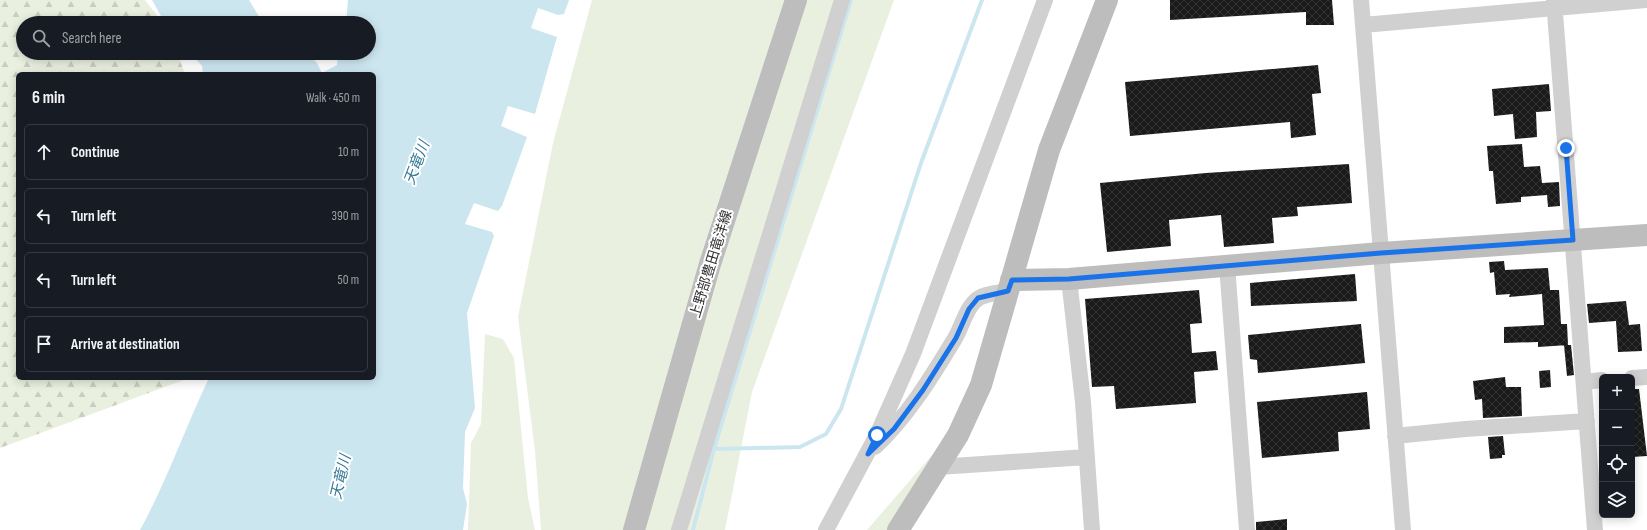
<!DOCTYPE html>
<html lang="en">
<head>
<meta charset="utf-8">
<style>
	body { margin:0; font-family:"Sofia Sans Condensed","Noto Sans JP",sans-serif; background:#242831; color:#f1f3f6 }
	.controls { position:absolute; right:12px; bottom:12px; display:grid; overflow:hidden; border-radius:6px; box-shadow:0 2px 10px #0003 }
	.controls button { width:36px; height:36px; display:grid; place-items:center; padding:0; border:0; border-bottom:1px solid #363941; background:#171b24; color:#f1f3f6; font:20px sans-serif }
	.stop { position:absolute; width:12px; height:12px; margin:-9px; border:3px solid #1a73e8; border-radius:50%; background:#fff }
	.stop.end { background:#1a73e8; border-color:#fff; box-shadow:0 1px 4px #0008 }
	.list { margin:0; padding:0; list-style:none }
	h2 { display:flex; justify-content:space-between; align-items:center; height:52px; margin:0; padding:0 16px; font-size:17px }
	h2 small { font-size:13px; font-weight:400; color:#9ea1a6 }
	.list li { display:grid; grid-template-columns:26px 1fr auto; gap:12px; align-items:center; box-sizing:border-box; height:56px; margin:0 8px 8px; padding:0 8px; border:1px solid #363941; border-radius:6px }
	.list b { display:block; font-size:15px; white-space:nowrap }
	.list em { font-size:13px; font-style:normal; color:#9ea1a6 }
	.icon { flex:none; width:22px; height:22px; fill:none; stroke:currentColor; stroke-width:2; stroke-linecap:round; stroke-linejoin:round }
	.map { position:relative; flex:none; width:1647px; height:530px; overflow:hidden }
	.search { position:absolute; background:#171b24; box-shadow:0 2px 10px #0003; left:16px; top:16px; width:360px; height:44px; display:flex; align-items:center; gap:10px; box-sizing:border-box; padding:0 14px; border-radius:22px; color:#9ea1a6; font-size:15px }
	.panel { position:absolute; background:#171b24; box-shadow:0 2px 10px #0003; left:16px; top:72px; width:360px; height:308px; border-radius:6px }
	.map>svg:first-child { display:block }
</style>
</head>
<body>
<div class="map">
<svg width="1647" height="530" viewBox="0 0 1647 530">
	<defs>
		<pattern id="forest-firs" width="22" height="20" patternUnits="userSpaceOnUse"><rect width="22" height="20" fill="#eaf0e0"/><path d="M5 1l3.5 6h-7zM16 11l3.5 6h-7z" fill="#c9cec1"/></pattern>
		<pattern id="building-cross-hatch" width="8" height="8" patternUnits="userSpaceOnUse"><rect width="8" height="8" fill="#1a1a1a"/><path d="M0 0l8 8M0 8l8-8" fill="none" stroke="#333"/></pattern>
	</defs>
	<rect width="100%" height="100%" fill="#fff"/>
	<path fill="#eaf0e0" d="M592 0H894L752 392 725 530H541L535 451 518 317 553 143Z
		M485 334 503 339 514 358 528 498 535 530H468L471 443 481 424Z
		M939 447 891 530H867Z"/>
	<path fill="url(#forest-firs)" d="M0 0H145L163 23H23V53H177L185 74H18V378H189L0 448Z"/>
	<path fill="#cce6f0" d="M152 0H249L263 23H165Z
		M348 0H569L564 14 558 15 538 8 531 28 557 37 535 114 508 106 501 126 527 137 502 206 498 211 474 203 465 224 492 232 494 236 467 313 475 408 465 432 463 488 467 504 463 530H140C167 481 185 428 209 378H374V74H203L202 66 190 53H307L317 63 322 73 337 65 338 53H369V23H346Z"/>
	<g fill="none" stroke-linecap="round" stroke-linejoin="round">
		<path stroke="#cce6f0" stroke-width="4" d="M714 449 800 447 826 434 841 409 921 163 982 0
			M693 530 714 449 851 0"/>
	</g>
	<path fill="url(#building-cross-hatch)" d="M1170 0H1332L1334 25H1306V12L1170 20Z
		M1318 65 1321 93 1312 94 1316 135 1291 138 1290 122 1130 136 1125 82Z
		M1549 84 1551 111 1536 112 1537 137 1515 139 1513 114 1494 116 1492 89Z
		M1522 144 1524 167 1540 166 1542 183 1559 182 1560 206 1548 207 1547 195 1521 197V202L1496 204 1493 171H1489L1487 146Z
		M1349 164 1352 203 1297 207 1298 216 1272 218 1274 243 1224 247 1221 215 1169 220 1171 246 1107 252 1100 183 1206 173Z
		M1504 261 1505 270 1548 268 1550 290H1559L1561 324H1567L1568 345 1538 347V342L1504 343V327L1544 325 1542 294 1509 297 1510 294 1496 295 1494 272 1490 273 1489 262Z
		M1355 274 1357 301 1251 306 1250 283Z
		M1199 290 1202 323 1190 324 1192 353 1216 351 1218 370 1194 372 1196 403 1116 409 1114 386 1092 387 1085 299Z
		M1626 301 1629 325 1640 324 1642 351 1618 352 1616 321 1589 323 1587 304Z
		M1361 324 1365 363 1258 373 1257 360 1250 359 1248 335Z
		M1564 345H1571L1574 375 1567 376Z
		M1550 370 1551 387 1540 388 1539 371Z
		M1505 377 1506 387H1521L1522 416 1483 418 1482 399 1475 400 1473 381Z
		M1632 389H1639L1647 456 1632 457Z
		M1367 392 1370 429 1338 432 1339 451 1262 458 1257 402Z
		M1503 436 1505 455H1502V458L1490 459 1488 437Z
		M1287 519V530H1256V522Z"/>
	<g fill="none" stroke-linecap="round" stroke-linejoin="round">
		<path stroke="#d0d0d0" stroke-width="16" d="M1361 0 1403 530
			M1554 0 1595 530
			M1363 25 1646 0
			M1227 265 1247 530
			M1069 279 1083 402 1092 530
			M1632 378 1647 377
			M1584 382 1602 380
			M1395 436 1465 429 1587 421
			M875 447C907 417 931 378 954 340 962 328 966 306 979 298 987 293 999 293 1008 291
			M938 467 1087 457
			M679 530 842 0
			M826 530 877 435 913 354 1045 0"/>
		<path stroke="#bdbdbd" stroke-width="22" d="M1011 280 1069 279 1381 253 1647 235
			M634 530 710 264 796 0
			M898 530 958 435 981 385 1049 150 1107 0"/>
	</g>
	<g fill="none" stroke-linecap="round" stroke-linejoin="round">
		<path stroke="#1a73e8" stroke-width="5" d="M877 435 868 454 894 429 923 390 956 338 969 309 978 298 1008 291 1012 280 1069 279 1381 253 1573 240 1566 148"/>
	</g>
	<g text-anchor="middle" dominant-baseline="central" stroke-width="4" stroke-linejoin="round" paint-order="stroke">
		<g font-size="14" fill="#333" stroke="#fff">
			<text transform="translate(711 264) rotate(-73)">上野部豊田竜洋線</text>
		</g>
		<g font-size="15" font-style="italic" fill="#367a96" stroke="#fff">
			<text transform="translate(417 163) rotate(-69)">天竜川</text>
			<text transform="translate(341 477) rotate(-77)">天竜川</text>
		</g>
	</g>
</svg>
<div class="controls">
<button>+</button>
<button>−</button>
<button><svg class="icon" aria-label="locate" viewBox="0 0 24 24"><circle cx="12" cy="12" r="6"/><path d="M12 2v4M12 18v4M2 12h4M18 12h4"/></svg></button>
<button><svg class="icon" aria-label="layers" viewBox="0 0 24 24"><path d="M12 4l9 5-9 5-9-5zM3 14l9 5 9-5"/></svg></button>
</div>
<div class="stop" style="left:877px;top:435px"></div>
<div class="stop end" style="left:1566px;top:148px"></div>
<div class="search"><svg class="icon" aria-label="search" viewBox="0 0 24 24"><circle cx="10" cy="10" r="6"/><path d="M15 15l6 6"/></svg>Search here</div>
<section class="panel">
<h2>6 min<small>Walk · 450 m</small></h2>
<ul class="list">
<li><svg class="icon" aria-label="ahead" viewBox="0 0 24 24"><path d="M12 20V5M6 11l6-6 6 6"/></svg><div><b>Continue</b></div><em>10 m</em></li>
<li><svg class="icon" aria-label="left" viewBox="0 0 24 24"><path d="M17 20v-9H6M10 6l-5 5 5 5"/></svg><div><b>Turn left</b></div><em>390 m</em></li>
<li><svg class="icon" aria-label="left" viewBox="0 0 24 24"><path d="M17 20v-9H6M10 6l-5 5 5 5"/></svg><div><b>Turn left</b></div><em>50 m</em></li>
<li><svg class="icon" aria-label="arrive" viewBox="0 0 24 24"><path d="M6 21V4h12l-3 4 3 4H6"/></svg><div><b>Arrive at destination</b></div></li>
</ul>
</section>
</div>
</body>
</html>
